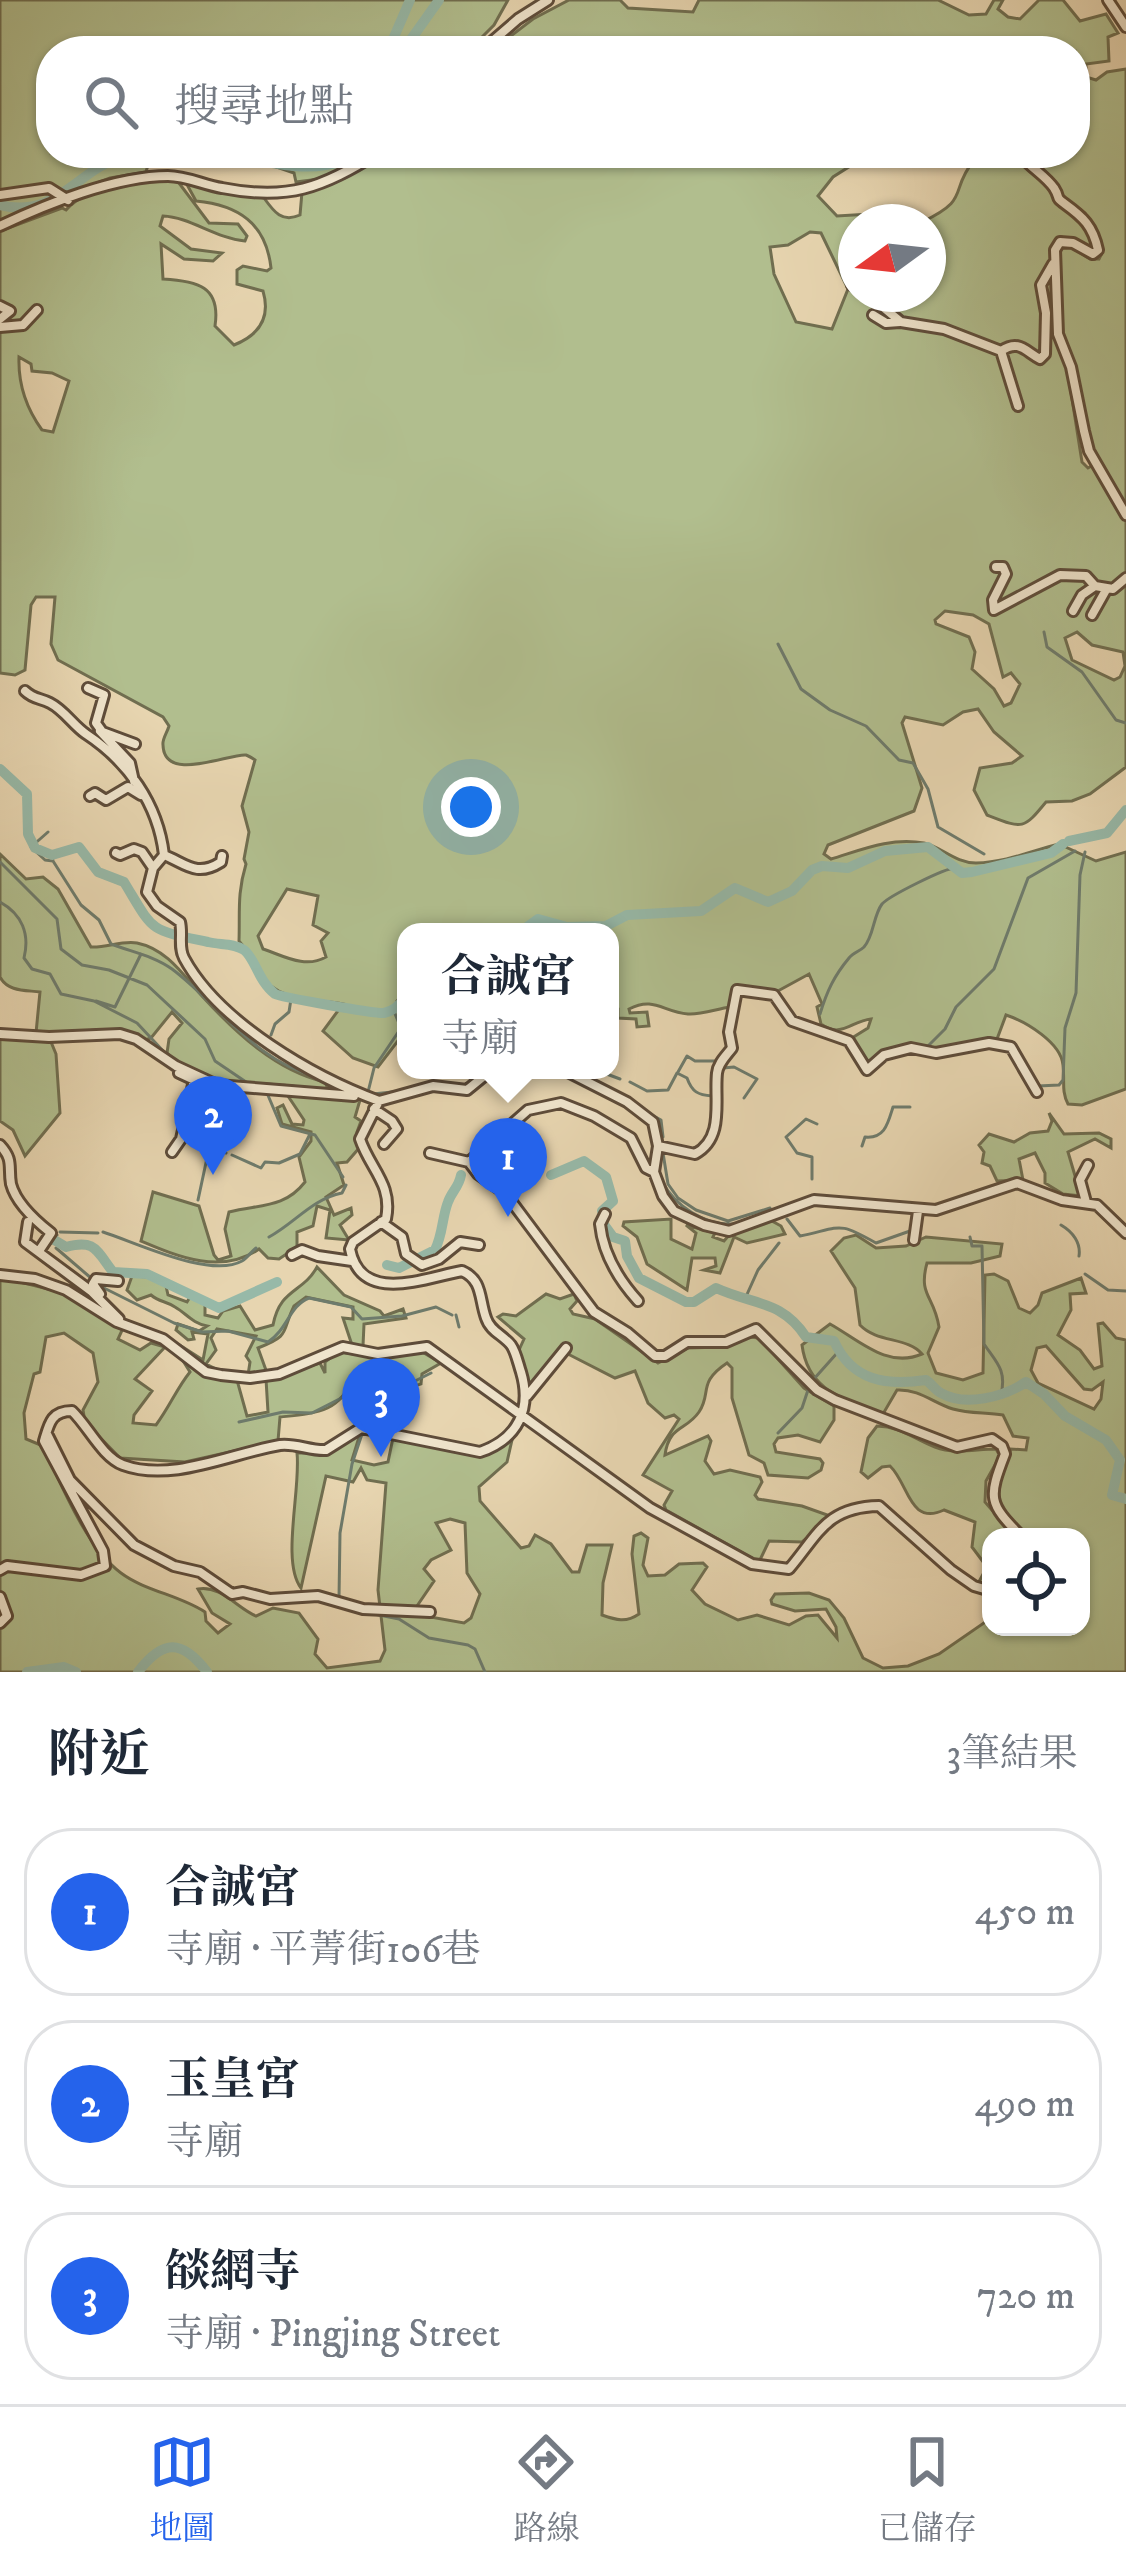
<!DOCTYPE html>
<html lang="zh-TW">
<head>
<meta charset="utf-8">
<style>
	body { margin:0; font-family:"IM FELL DW Pica","Noto Serif TC",serif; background:#f6f6f7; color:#1f2937 }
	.controls { position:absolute; right:36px; bottom:36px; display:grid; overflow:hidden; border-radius:24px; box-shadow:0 3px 9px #0004 }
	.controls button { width:108px; height:108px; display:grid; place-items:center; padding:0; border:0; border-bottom:3px solid #e0e1e3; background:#fff; color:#1f2937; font:60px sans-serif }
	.compass { position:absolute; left:838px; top:204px; width:108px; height:108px; border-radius:50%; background:#fff; box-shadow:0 3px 9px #0004; rotate:255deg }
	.you { position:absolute; left:471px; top:807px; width:42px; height:42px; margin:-30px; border:9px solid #fff; border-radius:50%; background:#1a73e8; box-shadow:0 0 0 18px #1a73e833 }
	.badge { display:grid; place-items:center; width:78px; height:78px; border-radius:50%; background:#2563eb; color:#fff; font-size:39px; font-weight:700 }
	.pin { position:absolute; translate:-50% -99px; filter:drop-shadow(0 3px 6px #0008) }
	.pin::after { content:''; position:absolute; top:63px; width:42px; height:36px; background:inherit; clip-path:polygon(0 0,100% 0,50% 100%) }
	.popup { position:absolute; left:397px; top:923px; width:222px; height:156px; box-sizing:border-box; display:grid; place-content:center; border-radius:24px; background:#fff; filter:drop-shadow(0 3px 9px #0005); font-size:39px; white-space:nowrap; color:#747a83 }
	.popup b { font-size:45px; color:#1f2937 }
	.popup::after { content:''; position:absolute; left:50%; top:100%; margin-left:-24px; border:24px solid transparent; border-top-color:#fff }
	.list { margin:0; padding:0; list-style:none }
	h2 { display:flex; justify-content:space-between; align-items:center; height:156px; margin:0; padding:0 48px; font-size:51px }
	h2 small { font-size:39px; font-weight:400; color:#747a83 }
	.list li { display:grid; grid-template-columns:78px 1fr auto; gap:36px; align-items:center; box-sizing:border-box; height:168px; margin:0 24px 24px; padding:0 24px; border:3px solid #e0e1e3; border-radius:48px }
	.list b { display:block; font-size:45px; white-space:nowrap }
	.list p { margin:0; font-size:39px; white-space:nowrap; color:#747a83 }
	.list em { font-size:39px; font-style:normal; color:#747a83 }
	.icon { flex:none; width:66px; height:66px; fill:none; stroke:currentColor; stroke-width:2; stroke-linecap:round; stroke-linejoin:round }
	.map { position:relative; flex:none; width:1126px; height:1672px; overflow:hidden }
	.search { position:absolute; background:#fff; box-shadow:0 3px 9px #0004; left:36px; right:36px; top:36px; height:132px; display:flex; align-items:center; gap:30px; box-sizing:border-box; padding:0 42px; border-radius:48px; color:#747a83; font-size:45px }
	.sheet { height:732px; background:#fff }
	nav { display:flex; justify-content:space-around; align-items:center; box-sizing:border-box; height:168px; border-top:3px solid #e0e1e3; background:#fff; font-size:33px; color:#747a83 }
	nav a { display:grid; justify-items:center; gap:6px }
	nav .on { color:#2563eb }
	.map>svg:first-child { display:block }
</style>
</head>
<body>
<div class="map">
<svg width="1126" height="1672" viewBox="0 0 1126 1672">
	<rect width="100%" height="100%" fill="#e7d5b0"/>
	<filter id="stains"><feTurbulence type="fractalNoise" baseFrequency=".00167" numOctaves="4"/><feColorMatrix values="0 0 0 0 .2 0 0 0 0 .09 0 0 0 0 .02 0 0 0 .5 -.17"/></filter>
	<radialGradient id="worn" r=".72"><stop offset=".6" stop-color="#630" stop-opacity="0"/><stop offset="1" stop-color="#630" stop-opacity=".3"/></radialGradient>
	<path fill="#b1be8e" stroke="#706e50" stroke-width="3" fill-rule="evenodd" d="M0 0H508L494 25 468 51H51V153H371L327 178 296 182 294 173 265 163 161 153 150 158 146 172 110 178 0 220Z
		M569 0H620L628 8 693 12 699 0H938L969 15 986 14 994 0H1003L998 9 1008 17 1020 19 1039 0H1063L1080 21 1106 14 1118 33 1108 37 1109 61 1086 64V77L1096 80 1107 72 1126 69V767L1090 794 1072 801 1046 802C1023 830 1023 829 987 815L974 790 980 768 1012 763 1022 756 994 732 978 709 963 712 943 725 905 717 902 723 922 788 914 811 828 845 824 854 831 859C861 850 890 837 924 843 942 847 955 863 976 863 1007 862 1031 851 1059 844L1096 861 1126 852V1089L1082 1105 1068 1104C1061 1091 1065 1080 1063 1065 1061 1043 1027 1022 1006 1015L997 1039C981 1040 966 1046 950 1048 914 1052 903 1037 868 1063L852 1038 868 1028 871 1019C851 1021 841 1039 821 1024L817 1007 822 1004 809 974 776 992 739 989 730 1007C717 1009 700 1015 688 1014 663 1012 654 996 629 1009L630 1013 647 1012 649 1026 637 1027 636 1019 618 1018V1009L612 1008 610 932H406V991L397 1001 404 1033 378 1067 353 1058 323 1031 343 1004C314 998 279 1003 260 974 252 962 249 952 239 941 240 911 237 894 246 864L244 859 249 832 242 806 255 760C252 758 249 756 246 755 230 753 164 784 163 745 162 739 167 733 169 726L163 717 58 660 51 644 55 597H36L31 605 25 670 15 675 0 673V231L62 208 66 210C86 186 145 177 176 179L209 223 238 224 247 236 245 241C215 238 190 217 163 216L160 226 191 249 222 253 213 261 184 259 161 244 163 279C197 281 221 286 215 326L234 345C259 335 271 318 263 291L237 284V270L243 266 267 271 271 268C266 223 238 205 196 201L185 181 264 198C274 212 282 223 300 215L302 192 345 178 386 153H862L863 158 833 177 818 196 837 216 870 214 886 222H856V294H928V222H922C972 198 948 193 974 160L967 153H1015C1038 182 1083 210 1093 244L1089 250 1075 240 1061 237 1055 245 1050 270 1054 275 1055 330 1067 367 1082 462 1088 468 1095 464 1060 331 1057 258 1061 246 1066 244 1090 259H1099L1102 253 1085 213 1064 198 1054 181 1024 153H1075V51H907L893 43 848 51H721L711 45 685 51H491L533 19ZM810 232 821 233 848 289 832 329 796 322 774 274 770 247 788 245ZM19 357 31 364 32 371 52 373 69 381 53 432 42 430C26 408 18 385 19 357ZM945 611 973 615 989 624 1003 677 1011 673 1020 684 1011 703 1004 706 994 689 972 669 975 652 969 637 936 624 935 620ZM1077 632 1092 645 1123 652 1125 666 1120 677 1114 680 1072 660 1065 638ZM287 889 318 896 313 925 328 933 321 941 326 957C305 969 284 956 263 949L258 936Z
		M0 854 26 879 43 877 58 889 91 947C106 948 123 940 137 943 167 949 184 976 202 996 235 1032 276 1071 325 1082L328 1089C312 1090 297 1086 281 1085 241 1081 197 1088 167 1053L169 1039 182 1023 172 1012 151 1038 142 1041 101 1030 36 1033 40 992C26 990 8 992 0 977Z
		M0 1037 51 1042 56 1054 60 1113 25 1156 13 1130 0 1121Z
		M286 1093 360 1100 355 1117 361 1121 357 1132 360 1147 347 1162 337 1163 344 1185 326 1197 334 1215 351 1208 352 1215 340 1225 349 1240 326 1238 330 1210 317 1206 313 1226 297 1232V1247L279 1259 268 1258 259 1249C221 1275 179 1257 141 1241L153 1192 199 1206 214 1255 218 1260 231 1256 225 1229 229 1212C259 1204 284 1209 305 1182L299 1157 311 1141V1132L282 1124 277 1108 283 1105 292 1124 303 1125 304 1120Z
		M1049 1113 1064 1134 1099 1133 1111 1139V1148L1095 1139 1068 1152 1081 1196 1063 1194 1045 1183V1173L1035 1153 1019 1159 1023 1180 997 1181 990 1166 982 1163 984 1152 979 1145 989 1134 1014 1142 1030 1133 1048 1131 1052 1121Z
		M671 1219V1239L692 1249 696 1233 686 1225 715 1233 713 1237 724 1241 730 1234 770 1220 781 1226 785 1234 747 1243 734 1237 720 1273 704 1270 716 1266 715 1258H692L687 1290 647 1264 637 1237 623 1226 624 1222Z
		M856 1235 876 1248 906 1246 926 1237 1002 1244 1000 1256 971 1263H927C918 1296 934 1295 939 1327L928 1353 936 1373 963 1380 983 1373 985 1275 994 1274 1008 1281 1019 1308 1030 1313 1038 1305 1042 1293 1081 1278 1086 1293 1070 1294 1071 1310 1058 1335 1080 1350 1094 1369 1102 1366 1098 1324 1103 1323 1116 1338 1126 1340V1672H0V1277L72 1295 124 1326 118 1339 140 1350 151 1343 165 1347 135 1379 152 1391 134 1415 133 1423 156 1425C170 1406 177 1388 190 1372L180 1356 208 1376 237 1380 247 1416 268 1412 266 1379 320 1363 325 1373V1362L338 1352 378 1357 417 1349 441 1363 422 1374 421 1384 400 1391 387 1360 354 1376C340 1412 319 1413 280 1417L278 1441 185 1462 120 1458 85 1422 83 1410 98 1382 93 1353 64 1333 46 1337 40 1372 34 1374 24 1413 26 1439 43 1446C61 1484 86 1547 121 1573 145 1591 179 1595 205 1612L206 1621 218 1633 230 1624 212 1613 198 1589C221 1585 237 1608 256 1616L273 1608 299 1613 318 1639 315 1654 327 1668 380 1661 385 1650 378 1590 386 1483 367 1480 361 1468 353 1482 326 1476 301 1588C281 1562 301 1489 297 1453H330L360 1434 352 1460 374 1465 388 1462 393 1438 480 1455 512 1440 507 1462 479 1487 480 1501 521 1548 529 1546 535 1535 551 1544 572 1572H579L587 1545H612L603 1583 602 1615C616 1620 626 1623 639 1614L632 1554 634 1536 641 1533 648 1538 643 1565 648 1576 665 1575 679 1564 703 1563 707 1567 692 1590 705 1604 738 1620 757 1615 789 1625 806 1616 818 1615 837 1638 836 1627 826 1609 795 1611 772 1604 771 1600 775 1594 809 1593 829 1600 844 1618 863 1658 883 1668 908 1666 939 1654 991 1618V1627H1081V1537H1017C993 1498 994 1491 1011 1449L1026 1450 1028 1438 1013 1436 1003 1415C987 1412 970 1414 953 1409 933 1403 920 1389 897 1390L883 1414C845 1399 808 1392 802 1345L830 1324C859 1340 887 1369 922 1354 908 1337 877 1343 860 1325L855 1288 831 1251 844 1238ZM1046 1346 1084 1389 1092 1390 1103 1382 1101 1399 1094 1409 1038 1383 1031 1370 1037 1348ZM450 1519 465 1523 467 1573 480 1594 471 1618 464 1623 419 1615 417 1606 434 1581 424 1569 431 1560 451 1550 436 1523Z
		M317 1267 344 1295 380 1311 384 1316 403 1309 406 1318 364 1324 363 1346 352 1345 343 1318 353 1319V1307L306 1297 294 1306C281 1332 292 1335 258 1348L267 1373 248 1375 250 1362 246 1356 256 1336 217 1329 211 1338 216 1350 206 1364 220 1371C203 1369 189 1357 178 1344L203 1360 208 1334 192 1332 194 1339 188 1340 176 1330 178 1324 199 1331 207 1326C192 1323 187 1314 175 1307 166 1301 159 1302 151 1295L137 1300 127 1290 132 1276 148 1277 166 1286 168 1295 187 1302 190 1297 205 1303V1315L218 1318 223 1311 240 1306 255 1330 273 1325C280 1288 303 1293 317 1267Z
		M546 1294 560 1299 574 1294 577 1301 570 1309 573 1314 595 1319 658 1363 688 1348 721 1347 749 1337 759 1338 804 1388 834 1406V1420L820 1442 798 1435 778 1438 774 1444 776 1452 820 1459 823 1463 821 1470 808 1478 768 1475 764 1463 749 1455 732 1398V1368L727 1363C697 1383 712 1393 699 1412 686 1431 669 1425 665 1455L708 1436 711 1441 705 1461 714 1474 730 1470 760 1477 762 1482 755 1495 758 1499 802 1506 833 1517 802 1542 769 1541 759 1562 666 1510 664 1505 672 1491 643 1475 679 1419 674 1415 665 1418 648 1403 635 1371 615 1378 566 1353 531 1391 519 1350 524 1339 498 1317 503 1314 516 1316Z
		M877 1426C900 1426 914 1439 935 1447 956 1455 975 1449 996 1449L1000 1456 986 1481 985 1502 1015 1537H991V1598L975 1589 987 1567 972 1547 975 1522 944 1510C909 1526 909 1484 890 1466L882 1467 868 1478 861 1472 868 1438Z"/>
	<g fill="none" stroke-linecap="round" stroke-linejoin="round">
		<path stroke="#6e7b6c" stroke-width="3" d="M1044 632 1047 647 1082 672 1116 720 1126 723
			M778 644 801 689 830 710 866 726 899 760 913 763 928 789 938 827 984 854
			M48 832 31 847 45 860 53 861 52 855
			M53 861 81 905 99 920 111 944C132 952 154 956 172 969 219 1004 256 1063 316 1076
			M0 862 57 919 61 949 82 965 109 970 147 985 205 1039 215 1061 249 1084
			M0 902C22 914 30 934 24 958L32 969 50 974 61 994 94 1001 137 1023 165 1053
			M96 1001 115 1007 141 954
			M820 1014C827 991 834 976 849 958 853 953 860 951 864 947 874 936 873 916 882 904 889 896 945 868 955 868
			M271 1035 275 1024 289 1012 291 999
			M927 1047 945 1029 956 1007 994 969 1028 878 1075 851
			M596 1070 620 1079
			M678 1072 687 1056 695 1061H715L723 1068 734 1067 757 1079 744 1098
			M630 1082 647 1091 668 1090 677 1073 687 1078C692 1092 698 1095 712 1096
			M1038 1086 1059 1085 1063 1080 1065 1028 1076 993 1080 875 1085 852
			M197 1088 215 1099
			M368 1092 374 1068 401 1028 393 1009
			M267 1093 281 1126 315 1135 343 1177
			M373 1094 392 1092
			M648 1113 661 1120 663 1137
			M862 1146 865 1137C885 1139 888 1123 893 1107H910
			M663 1153 668 1184 678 1198 696 1210 728 1221 770 1208
			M232 1155 261 1168 265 1162 279 1163 300 1154 310 1134
			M812 1179V1157L797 1153 786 1137 806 1119 817 1124
			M663 1183C675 1206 705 1225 731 1224 744 1224 758 1216 770 1212
			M198 1200 210 1144 226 1153
			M787 1219 800 1236C843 1227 837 1221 876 1243L910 1231
			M1061 1225C1073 1232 1081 1243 1079 1256
			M60 1232 98 1233
			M103 1232C135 1242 210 1279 242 1261 247 1258 251 1252 256 1248
			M269 1237C295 1223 312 1199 342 1193L346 1185
			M970 1237 972 1246H982L984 1344C996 1362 1007 1370 1001 1394
			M52 1243 57 1235
			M56 1248 91 1278
			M1085 1274 1108 1290 1126 1291
			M98 1285 174 1323 202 1332 228 1331 268 1342C288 1329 289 1306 309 1298L351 1307 362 1319 402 1316 436 1307 452 1315
			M744 1301 758 1270 779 1243
			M456 1315 459 1327
			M813 1380 838 1352
			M239 1422 283 1412 312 1413 361 1388 399 1389 431 1373
			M361 1425V1390
			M778 1433 802 1408 809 1387
			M304 1592 320 1593 355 1603
			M280 1594 298 1592
			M242 1596 263 1601
			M339 1598 340 1533 352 1464 362 1434
			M349 1609 399 1619 429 1638 468 1645 475 1649 485 1672"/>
		<path stroke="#97b9a8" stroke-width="10" d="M388 51 410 0
			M409 51 412 38 439 0
			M0 205C58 220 79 166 124 157 158 151 201 150 235 156 273 163 306 173 344 161L349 153
			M0 769 27 794 28 834 35 848 52 855 79 847 98 872 124 882C155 933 147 929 208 942 220 945 234 943 244 950 255 958 258 981 275 994 280 997 376 1014 384 1013 394 1011 400 1005 406 997
			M1069 841 1107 833 1126 810
			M520 932 538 919 567 927 606 926 627 915 701 911 735 888 768 902 792 891 812 870 822 866 848 868 885 851 928 847 962 873 972 872 1051 853 1063 844
			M477 1161 507 1150 523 1153 527 1164
			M551 1175 584 1161 606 1177 613 1201 602 1211
			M605 1226 613 1237 625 1241 627 1256 639 1278 686 1302H694L716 1288C753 1305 782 1300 806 1337L834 1341C852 1381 886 1386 926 1380 932 1384 935 1390 941 1393 965 1407 1004 1397 1026 1382L1044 1394 1065 1416 1106 1440 1120 1460 1112 1495 1126 1499
			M51 1238 66 1247C95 1239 96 1250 113 1272L147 1274 219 1308 277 1282
			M387 1265 399 1268 435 1250C443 1234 442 1217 448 1202 452 1191 459 1187 461 1175
			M27 1672 64 1667 76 1672
			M138 1672C163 1639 182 1639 207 1672"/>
		<defs>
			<path id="minor" d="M1108 0 1126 27
				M481 51 518 19 548 0
				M702 51H715
				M879 51 891 47 902 51
				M1019 153C1029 167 1045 175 1054 188 1061 199 1054 196 1065 204 1083 217 1093 226 1098 250L1093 254 1073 243 1060 242 1055 250 1058 334 1071 367 1084 431 1089 451 1126 515
				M0 195 49 188 68 200
				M0 226C46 204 116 176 168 176 186 176 204 185 222 188 288 201 322 188 378 153
				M852 285 856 287
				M867 294 901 322 944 329 1001 351C1019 339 1025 351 1040 359L1045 354 1046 313 1041 285 1053 264
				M0 306 10 311 0 319
				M873 315 886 323 900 322
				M0 327 23 325 37 310
				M1001 351 1018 406
				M996 567H1003L1006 574 993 600 994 610 1060 575 1086 576 1095 586 1113 589 1126 578
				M1073 611 1082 595 1095 586
				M1092 615 1106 590
				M88 688 104 695 96 723 101 730
				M25 691C33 699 40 698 50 703 64 710 73 725 86 734 127 761 158 803 164 855L153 868 147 892 157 906 180 922C183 934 178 947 184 958 219 1023 314 1077 379 1101
				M134 781 130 763 100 731 135 744
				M90 796 95 793 106 800 128 787 141 795
				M116 853 120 855 134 849 142 852 153 868
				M164 855C185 863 196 878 221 862L222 856
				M0 1034 49 1037 120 1034 136 1039 176 1066 217 1085 354 1096
				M564 1070 627 1102 653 1122 658 1146 654 1172 663 1196 674 1211 704 1225 729 1231 814 1200 936 1210 1017 1183 1062 1200 1097 1205 1126 1233
				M374 1109 392 1121 397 1129 384 1144
				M0 1145C14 1160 8 1167 11 1184 16 1203 37 1222 51 1233L39 1251
				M658 1146 695 1154C725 1138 714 1100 717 1073 718 1063 726 1056 732 1048L729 1032 737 990 774 995 792 1021 849 1041 867 1070 884 1055 911 1048 936 1053 989 1043 1011 1047 1037 1092
				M172 1152 181 1139 194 1080 179 1073
				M430 1153 469 1162
				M654 1172 646 1168 631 1138 594 1116 561 1103 528 1110 469 1162 478 1174 505 1193 594 1312 628 1333 655 1356H665L687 1342H726L756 1329 817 1390 835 1400 957 1447 992 1439 1002 1446 1005 1454C988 1498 988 1503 1021 1536
				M1086 1202 1080 1180 1088 1165
				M605 1214 600 1224C603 1253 619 1280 638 1301
				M28 1222 25 1242 91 1291 119 1319
				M381 1222 402 1237 406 1254 422 1265 439 1259 460 1242 479 1245
				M914 1240 918 1211
				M292 1255 302 1250 318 1256 352 1261
				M0 1275 35 1279 66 1290 117 1322 163 1339 206 1372 221 1375 250 1378 279 1374 343 1347 378 1354 427 1347 650 1508 752 1564 789 1569C818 1535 826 1507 879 1506L951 1570 974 1586 991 1591
				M100 1294 93 1284 96 1279 118 1281
				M527 1396 566 1348
				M47 1434 70 1480 134 1545 174 1566 200 1572 232 1594 243 1592 270 1599 318 1596 363 1609 430 1612
				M0 1570 7 1566 81 1575 105 1566 103 1551 44 1441C49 1424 51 1411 72 1411 88 1426 102 1457 123 1465 172 1483 232 1453 280 1445 296 1443 310 1451 326 1450L361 1428 480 1452C518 1439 532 1409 521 1372 518 1363 516 1352 511 1345 503 1335 490 1331 486 1318 479 1299 483 1280 462 1271 424 1278 361 1305 350 1249L353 1242 386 1219C393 1184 370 1169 360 1139L379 1101 433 1086 467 1090 489 1072 515 1070
				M0 1597 7 1616 0 1623"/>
		</defs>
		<use href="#minor" stroke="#5e4c3a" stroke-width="14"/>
		<use href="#minor" stroke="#efe4cc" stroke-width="8"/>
	</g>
	<rect width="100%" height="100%" filter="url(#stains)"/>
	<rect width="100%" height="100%" fill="url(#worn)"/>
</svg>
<div class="controls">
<button><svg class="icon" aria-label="locate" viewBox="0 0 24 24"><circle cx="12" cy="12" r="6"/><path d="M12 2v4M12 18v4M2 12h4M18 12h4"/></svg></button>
</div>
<svg class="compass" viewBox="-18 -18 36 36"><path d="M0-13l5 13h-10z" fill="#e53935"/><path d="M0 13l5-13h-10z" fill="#747a83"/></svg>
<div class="you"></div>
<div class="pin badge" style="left:508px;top:1217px">1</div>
<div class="popup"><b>合誠宮</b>寺廟</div>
<div class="pin badge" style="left:213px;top:1175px">2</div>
<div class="pin badge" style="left:381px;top:1457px">3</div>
<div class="search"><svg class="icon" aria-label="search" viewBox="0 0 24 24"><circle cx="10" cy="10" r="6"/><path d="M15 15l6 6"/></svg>搜尋地點</div>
</div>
<section class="sheet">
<h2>附近<small>3筆結果</small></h2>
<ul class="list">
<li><span class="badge">1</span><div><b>合誠宮</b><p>寺廟 · 平菁街106巷</p></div><em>450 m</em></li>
<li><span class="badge">2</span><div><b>玉皇宮</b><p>寺廟</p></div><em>490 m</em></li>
<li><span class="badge">3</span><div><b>燄網寺</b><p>寺廟 · Pingjing Street</p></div><em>720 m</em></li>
</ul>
</section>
<nav>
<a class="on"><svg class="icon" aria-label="map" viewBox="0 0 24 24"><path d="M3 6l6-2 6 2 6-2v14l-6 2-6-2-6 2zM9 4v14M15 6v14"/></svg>地圖</a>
<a><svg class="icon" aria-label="directions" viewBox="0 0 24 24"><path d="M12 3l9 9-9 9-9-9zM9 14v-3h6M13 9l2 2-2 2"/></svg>路線</a>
<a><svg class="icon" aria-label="saved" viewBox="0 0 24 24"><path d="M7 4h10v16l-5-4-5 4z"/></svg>已儲存</a>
</nav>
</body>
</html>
